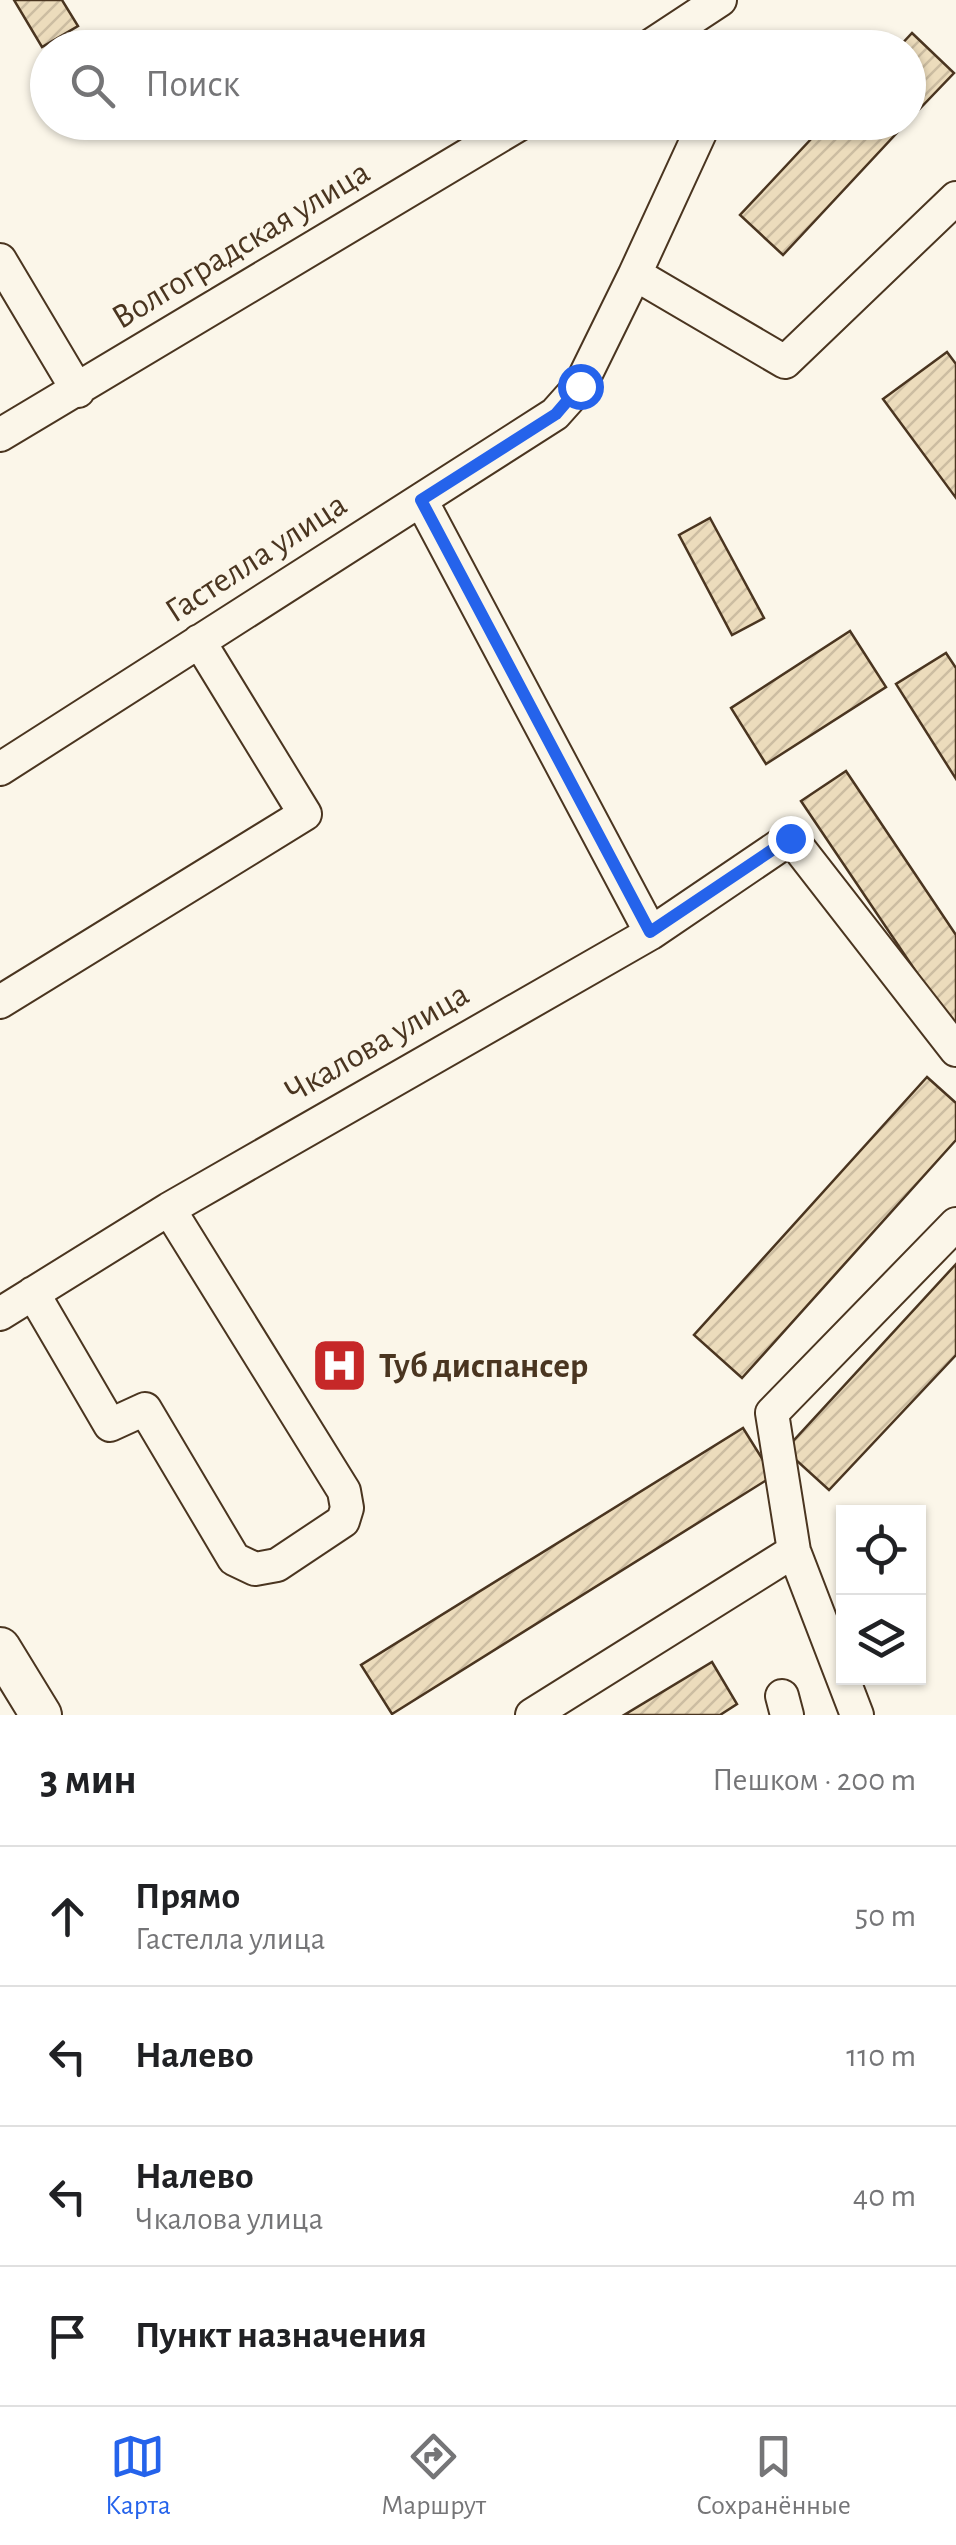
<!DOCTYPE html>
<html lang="ru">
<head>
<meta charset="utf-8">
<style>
	body { margin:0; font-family:"Alegreya Sans",sans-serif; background:#f6f6f6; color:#202124 }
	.controls { position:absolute; right:30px; bottom:30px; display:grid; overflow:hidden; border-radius:0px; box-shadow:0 2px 8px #0004 }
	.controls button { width:90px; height:90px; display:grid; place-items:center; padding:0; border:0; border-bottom:2px solid #e0e0e0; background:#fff; color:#202124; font:50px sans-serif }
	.stop { position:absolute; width:30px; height:30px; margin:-22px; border:8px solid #2563eb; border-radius:50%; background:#fff }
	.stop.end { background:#2563eb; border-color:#fff; box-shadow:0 2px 10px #0008 }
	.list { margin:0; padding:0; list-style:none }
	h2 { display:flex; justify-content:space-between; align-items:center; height:130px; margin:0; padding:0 40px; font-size:42px }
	h2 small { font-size:32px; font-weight:400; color:#757577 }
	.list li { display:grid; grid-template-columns:65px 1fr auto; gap:30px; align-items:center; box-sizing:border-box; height:140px; padding:0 40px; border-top:2px solid #e0e0e0 }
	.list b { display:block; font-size:38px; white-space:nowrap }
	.list p { margin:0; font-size:32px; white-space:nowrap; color:#757577 }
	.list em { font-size:32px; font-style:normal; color:#757577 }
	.icon { flex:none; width:55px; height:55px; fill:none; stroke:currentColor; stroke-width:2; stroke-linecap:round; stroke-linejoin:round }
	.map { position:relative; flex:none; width:956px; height:1715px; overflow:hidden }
	.search { position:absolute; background:#fff; box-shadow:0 2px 8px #0004; left:30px; right:30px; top:30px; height:110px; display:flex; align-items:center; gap:25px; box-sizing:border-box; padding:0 35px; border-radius:55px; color:#757577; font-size:38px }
	.sheet { height:690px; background:#fff }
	nav { display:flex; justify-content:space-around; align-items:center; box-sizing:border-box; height:140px; border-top:2px solid #e0e0e0; background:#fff; font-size:28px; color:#757577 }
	nav a { display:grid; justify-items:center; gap:5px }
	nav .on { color:#2563eb }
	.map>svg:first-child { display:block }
</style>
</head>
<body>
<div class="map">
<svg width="956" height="1715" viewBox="0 0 956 1715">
	<defs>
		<pattern id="building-hatch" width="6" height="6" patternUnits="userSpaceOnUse" patternTransform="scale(2.5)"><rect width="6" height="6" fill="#ecdcbc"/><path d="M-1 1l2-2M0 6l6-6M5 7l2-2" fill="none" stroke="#ccbda1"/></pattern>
	</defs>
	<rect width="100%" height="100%" fill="#fbf6e9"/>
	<path fill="url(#building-hatch)" stroke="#4a3520" stroke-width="2.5" d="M14 0H62L78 26 42 47Z
		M912 33 954 73 908 121V48H898Z
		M827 122H907L783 255 740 215Z
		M947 352 956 364V498L883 399Z
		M710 518 764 618 732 635 679 535Z
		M850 631 886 687 766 764 731 708Z
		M946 653 956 668V779L896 684Z
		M846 771 956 935V1031L801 801Z
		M927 1077 956 1103V1140L742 1378 694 1335Z
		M956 1264V1355L829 1490 785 1450Z
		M743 1428 773 1476 392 1714 361 1665Z
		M712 1662 737 1704 720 1715H624Z"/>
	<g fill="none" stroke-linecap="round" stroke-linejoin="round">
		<defs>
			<path id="minor" d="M647 48 720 0
				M705 122 635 274 785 362 956 198
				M0 260 78 391
				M0 435 523 122
				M421 500 651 933
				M0 769 555 414 580 386 635 274
				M0 1002 305 814 199 641
				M33 1293 110 1425 145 1409 234 1559 255 1569 277 1565 343 1521 347 1508 344 1491 169 1209
				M0 1314 169 1209 651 933 791 838 956 1050
				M782 1696 787 1715
				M532 1715 794 1551
				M857 1715 794 1551 772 1413 956 1224"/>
			<path id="major" d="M0 1648 41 1715"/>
		</defs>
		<use href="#minor" stroke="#4a3520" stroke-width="36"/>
		<use href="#major" stroke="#4a3520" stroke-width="44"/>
		<use href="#minor" stroke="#fbf6e9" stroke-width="32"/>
		<use href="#major" stroke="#fbf6e9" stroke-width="40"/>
	</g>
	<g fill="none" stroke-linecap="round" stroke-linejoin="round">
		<path stroke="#2563eb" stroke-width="12" d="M580 386 556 414 421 500 650 932 790 838"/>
	</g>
	<defs>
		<symbol id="hospital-square" viewBox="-11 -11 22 22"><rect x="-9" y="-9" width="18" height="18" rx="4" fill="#c62828" stroke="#fbf6e9"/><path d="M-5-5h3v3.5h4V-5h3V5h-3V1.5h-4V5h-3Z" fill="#fff"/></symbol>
	</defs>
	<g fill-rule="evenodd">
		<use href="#hospital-square" x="308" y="1334" width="63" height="63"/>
	</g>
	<g text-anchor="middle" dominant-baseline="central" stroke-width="8" stroke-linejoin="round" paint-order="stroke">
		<g font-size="35" fill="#4a3520" stroke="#fbf6e9">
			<text transform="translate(241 245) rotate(-31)">Волгоградская улица</text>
			<text transform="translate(256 558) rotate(-33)">Гастелла улица</text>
			<text transform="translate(377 1043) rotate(-30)">Чкалова улица</text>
		</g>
		<g font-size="35" font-weight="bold" fill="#4a3520" stroke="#fbf6e9" text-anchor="start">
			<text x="379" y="1366">Туб диспансер</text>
		</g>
	</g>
</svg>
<div class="controls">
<button><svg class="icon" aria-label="locate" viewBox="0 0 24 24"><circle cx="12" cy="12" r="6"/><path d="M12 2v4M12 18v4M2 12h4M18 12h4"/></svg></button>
<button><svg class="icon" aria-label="layers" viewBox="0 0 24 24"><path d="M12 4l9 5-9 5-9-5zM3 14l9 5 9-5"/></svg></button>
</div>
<div class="stop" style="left:580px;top:386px"></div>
<div class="stop end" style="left:790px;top:838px"></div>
<div class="search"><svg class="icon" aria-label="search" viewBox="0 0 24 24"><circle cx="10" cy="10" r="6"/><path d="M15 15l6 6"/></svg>Поиск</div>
</div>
<section class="sheet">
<h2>3 мин<small>Пешком · 200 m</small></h2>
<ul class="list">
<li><svg class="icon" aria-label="ahead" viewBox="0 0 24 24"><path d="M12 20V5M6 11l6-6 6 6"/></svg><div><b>Прямо</b><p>Гастелла улица</p></div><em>50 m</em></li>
<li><svg class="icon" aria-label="left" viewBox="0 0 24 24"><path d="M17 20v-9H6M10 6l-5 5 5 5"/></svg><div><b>Налево</b></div><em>110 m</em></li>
<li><svg class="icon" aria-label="left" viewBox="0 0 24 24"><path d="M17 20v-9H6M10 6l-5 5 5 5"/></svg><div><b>Налево</b><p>Чкалова улица</p></div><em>40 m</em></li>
<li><svg class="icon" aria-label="arrive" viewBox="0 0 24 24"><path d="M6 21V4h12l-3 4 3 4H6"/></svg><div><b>Пункт назначения</b></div></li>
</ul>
</section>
<nav>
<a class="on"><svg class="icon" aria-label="map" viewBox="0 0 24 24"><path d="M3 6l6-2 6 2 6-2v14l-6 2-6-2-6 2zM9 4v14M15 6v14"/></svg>Карта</a>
<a><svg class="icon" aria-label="directions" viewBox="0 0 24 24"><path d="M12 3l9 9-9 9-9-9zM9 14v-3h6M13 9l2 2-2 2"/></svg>Маршрут</a>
<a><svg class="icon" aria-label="saved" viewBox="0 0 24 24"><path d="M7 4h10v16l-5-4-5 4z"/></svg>Сохранённые</a>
</nav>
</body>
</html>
